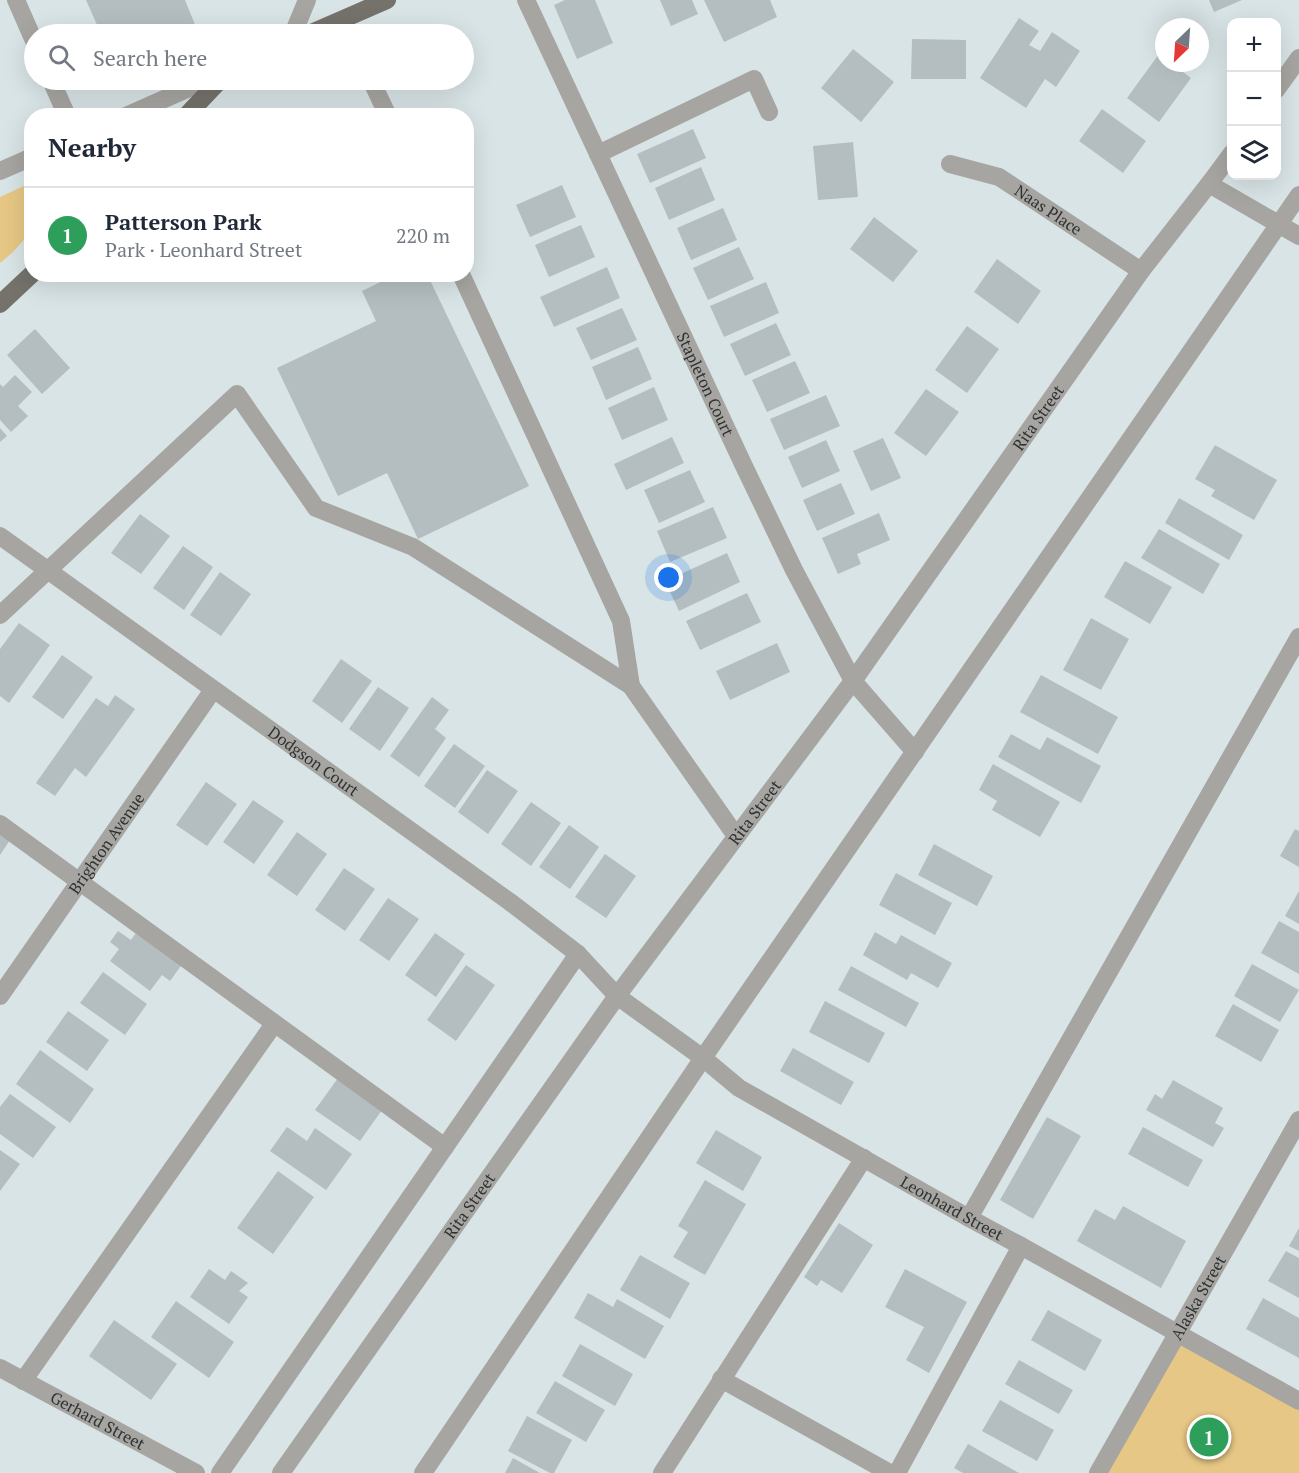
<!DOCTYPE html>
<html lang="en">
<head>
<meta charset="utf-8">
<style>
	body { margin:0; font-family:"PT Serif",serif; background:#f6f6f7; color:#1f2937 }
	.controls { position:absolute; right:18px; top:18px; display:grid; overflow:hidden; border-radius:12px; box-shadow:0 6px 24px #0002 }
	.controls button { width:54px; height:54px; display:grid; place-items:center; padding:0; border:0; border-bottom:2px solid #e0e1e3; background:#fff; color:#1f2937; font:30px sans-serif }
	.compass { position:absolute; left:1155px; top:18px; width:54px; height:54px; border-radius:50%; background:#fff; box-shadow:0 6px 24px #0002; rotate:205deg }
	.you { position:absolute; left:669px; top:578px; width:21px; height:21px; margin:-15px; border:4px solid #fff; border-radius:50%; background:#1a73e8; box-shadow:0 0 0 9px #1a73e833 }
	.badge { display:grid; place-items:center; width:39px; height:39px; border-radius:50%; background:#0f766e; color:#fff; font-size:20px; font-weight:700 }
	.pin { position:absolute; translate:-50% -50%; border:3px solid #fff; box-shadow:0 2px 6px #0006 }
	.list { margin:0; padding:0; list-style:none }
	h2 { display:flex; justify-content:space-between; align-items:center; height:78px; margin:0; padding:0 24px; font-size:26px }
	h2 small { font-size:20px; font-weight:400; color:#747a83 }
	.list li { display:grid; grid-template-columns:39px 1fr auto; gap:18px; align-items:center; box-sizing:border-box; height:96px; padding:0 24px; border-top:2px solid #e0e1e3 }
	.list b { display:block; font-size:22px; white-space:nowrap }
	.list p { margin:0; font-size:20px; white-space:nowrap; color:#747a83 }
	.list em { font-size:20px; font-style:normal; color:#747a83 }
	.icon { flex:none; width:33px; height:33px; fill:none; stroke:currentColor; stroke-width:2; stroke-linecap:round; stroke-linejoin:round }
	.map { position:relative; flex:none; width:1299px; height:1473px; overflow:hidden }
	.search { position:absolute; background:#fff; box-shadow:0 6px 24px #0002; left:24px; top:24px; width:450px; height:66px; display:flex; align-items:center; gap:15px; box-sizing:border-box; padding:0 21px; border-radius:33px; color:#747a83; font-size:22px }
	.panel { position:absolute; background:#fff; box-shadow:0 6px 24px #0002; left:24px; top:108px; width:450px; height:174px; border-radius:24px }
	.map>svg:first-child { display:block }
</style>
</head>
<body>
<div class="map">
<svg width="1299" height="1473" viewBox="0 0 1299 1473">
	<rect width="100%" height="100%" fill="#d9e4e6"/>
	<path fill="#e6c785" d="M24 186 31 198V232L12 253 0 263V197Z
		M1177 1333 1299 1401V1473H1098Z"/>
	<path fill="#b4bec0" d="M86 0H185L198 32 192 34H101Z
		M565 0H595L613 43 577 59 554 5Z
		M660 0H692L698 14 671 26Z
		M704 0H770L777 17 724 42Z
		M1209 0H1242L1214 12Z
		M1019 18 1039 31 1029 45 1040 51 1052 32 1080 51 1056 87 1045 79 1026 108 980 78Z
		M912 39 966 40V79H911Z
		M853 49 894 82 861 122 821 88Z
		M1159 54 1164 58V63H1171L1191 78 1159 122 1127 98Z
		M69 80H91L73 88Z
		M1102 109 1146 141 1123 173 1079 141Z
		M693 129 706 158 650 183 637 154Z
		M853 142 858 197 818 200 813 146Z
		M701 167 715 200 669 220 655 188Z
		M562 185 576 217 530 237 516 205Z
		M723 208 737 240 691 260 677 228Z
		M874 217 918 251 893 282 850 249Z
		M581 225 595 257 549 277 535 245Z
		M739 247 754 279 708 300 693 268Z
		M997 259 1041 291 1018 324 974 292Z
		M607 267 620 298 554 327 540 297Z
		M397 274H427L529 486 418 539 387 473 338 496 277 368 376 321 362 291Z
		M766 282 779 313 724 337 710 306Z
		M622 308 637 340 591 360 576 328Z
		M776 323 791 355 745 376 730 344Z
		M967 326 999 349 967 393 935 370Z
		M35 329 70 368 42 394 7 355Z
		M638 347 652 379 606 400 592 367Z
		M795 361 810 393 767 412 752 380Z
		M15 375 32 392 18 406 28 416 11 432 0 420V384L3 387Z
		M654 387 668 420 622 440 608 408Z
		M926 389 959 412 926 456 894 433Z
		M826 395 840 426 784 450 770 419Z
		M0 428 7 436 0 442Z
		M672 437 684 463 626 490 614 464Z
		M883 438 901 478 871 491 853 451Z
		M826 440 840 471 802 488 788 457Z
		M1215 445 1277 480 1254 520 1211 496 1215 490 1195 479Z
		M690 470 705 502 659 523 644 490Z
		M841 483 855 514 817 531 803 500Z
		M1179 498 1243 535 1229 560 1165 523Z
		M713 507 727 538 670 562 657 531Z
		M879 513 890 540 857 554 861 564 838 574 822 538Z
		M140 514 170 536 141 574 111 553Z
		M1159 529 1220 564 1203 594 1141 558Z
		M183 546 213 567 184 610 153 588Z
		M727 553 740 582 679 611 665 581Z
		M1125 561 1172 587 1150 624 1104 597Z
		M220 572 251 594 221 636 190 615Z
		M747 593 761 622 700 650 686 621Z
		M1091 618 1129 639 1101 690 1063 670Z
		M19 623 50 645 9 703 0 696V649Z
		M777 643 790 672 730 700 716 671Z
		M62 655 93 677 63 719 32 697Z
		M341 659 372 681 342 723 312 701Z
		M1041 675 1118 717 1098 754 1020 712Z
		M378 687 409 708 380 751 349 729Z
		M115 695 135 709 86 777 75 768 55 796 36 783 96 698 108 706Z
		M432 697 449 710 435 729 446 738 419 777 390 756Z
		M1011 734 1040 750 1047 737 1101 766 1081 803 998 757Z
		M454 744 485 766 455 808 424 786Z
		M993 764 1060 802 1040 837 992 810 997 801 979 790Z
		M487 770 518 791 488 834 458 812Z
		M206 782 237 804 207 846 176 825Z
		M253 800 284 821 254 864 223 842Z
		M531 802 561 823 531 866 501 844Z
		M569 825 599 847 570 889 539 867Z
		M1295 829 1299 831V867L1280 856Z
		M297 832 327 854 297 896 267 875Z
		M0 833 10 840 0 855Z
		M934 844 993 876 977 906 918 875Z
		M605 854 636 876 606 918 575 897Z
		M344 868 375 889 345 931 315 910Z
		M896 873 952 903 935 935 879 905Z
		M1299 891V924L1285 916Z
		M388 898 419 919 389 961 359 940Z
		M1279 921 1299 932V974L1261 953Z
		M138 930 183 963 170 981 162 975 150 991 110 961 119 949 110 942 118 931 131 940Z
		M875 932 896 944 901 935 952 963 938 988 911 973 907 980 863 955Z
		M435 933 465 954 436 997 405 975Z
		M1252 964 1299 990 1280 1022 1234 996Z
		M466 965 495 985 456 1041 427 1020Z
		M851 966 919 1003 906 1027 838 990Z
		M103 972 147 1004 125 1035 80 1003Z
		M825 1001 885 1033 869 1063 809 1032Z
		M1233 1004 1279 1030 1261 1062 1215 1036Z
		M68 1011 109 1040 87 1071 46 1042Z
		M793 1048 854 1082 841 1105 780 1071Z
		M40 1050 94 1089 70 1123 16 1084Z
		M338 1078 382 1110 360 1141 315 1110Z
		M1173 1080 1223 1108 1215 1123 1224 1128 1213 1147 1146 1110 1155 1094 1162 1099Z
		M10 1094 56 1127 33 1158 0 1134V1107Z
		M1047 1117 1081 1136 1033 1219 1000 1200Z
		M287 1127 307 1141 315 1128 352 1154 326 1190 270 1151Z
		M1143 1127 1203 1160 1188 1187 1128 1154Z
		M716 1130 762 1157 743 1191 696 1163Z
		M0 1150 20 1164 0 1191Z
		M278 1171 314 1197 273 1254 237 1228Z
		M705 1180 746 1204 705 1275 673 1257 688 1232 678 1226Z
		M1123 1206 1186 1241 1161 1288 1077 1241 1095 1209 1115 1220Z
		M839 1223 873 1245 842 1293 821 1280 817 1286 804 1277Z
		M1299 1228V1251L1289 1246Z
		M1286 1251 1299 1258V1298L1268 1281Z
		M640 1255 690 1283 670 1319 620 1290Z
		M209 1269 225 1280 231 1271 248 1283 239 1291 248 1297 229 1324 190 1297Z
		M905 1269 967 1302 929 1373 906 1360 924 1327 885 1307Z
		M588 1293 613 1307 617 1299 664 1326 645 1359 574 1318Z
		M1263 1298 1299 1318V1358L1246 1329Z
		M176 1301 234 1342 209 1378 151 1337Z
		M1048 1310 1102 1340 1085 1371 1031 1340Z
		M114 1320 177 1364 151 1400 89 1356Z
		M580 1344 633 1374 615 1406 562 1376Z
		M1019 1360 1073 1390 1059 1414 1005 1384Z
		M555 1381 605 1410 586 1442 536 1413Z
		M1000 1400 1054 1430 1037 1461 982 1431Z
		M527 1416 572 1440 554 1473H550L508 1451Z
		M968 1444 1019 1473H963L954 1468Z
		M513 1458 540 1473H505Z"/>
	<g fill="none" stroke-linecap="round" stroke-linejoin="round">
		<g stroke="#a6a5a1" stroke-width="18">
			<path d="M16 0 34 41"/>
			<path id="s1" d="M526 0 743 464 794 570 853 681 915 752"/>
			<path d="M343 20 350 34"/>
			<path d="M293 34 307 0"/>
			<path d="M51 80 67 116"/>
			<path d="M371 80 388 116"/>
			<path d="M1276 90 1299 58"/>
			<path d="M126 116 207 80"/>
			<path d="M598 154 754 79 769 112"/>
			<path id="s2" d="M950 164 999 177 1141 271"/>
			<path d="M0 171 32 157"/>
			<path d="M1209 184 1299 236"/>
			<path d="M461 274 621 621 631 686"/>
			<path id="s3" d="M0 536 510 902 578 954 617 996 703 1058 739 1088 969 1218 1021 1246 1299 1401"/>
			<path d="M0 615 237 394 316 508 413 547 631 686 736 836"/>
			<path d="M0 824 445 1147"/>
			<path id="s4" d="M0 996 213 690"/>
			<path d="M969 1218 1299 637"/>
			<path id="s5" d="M0 1368 196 1473"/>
			<path d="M721 1379 890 1473"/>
			<path d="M23 1381 274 1024"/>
			<path d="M220 1473 578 954"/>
			<path id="s6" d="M281 1473 617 996 853 681 1141 271 1209 184 1232 153"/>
			<path d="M423 1473 703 1058 1299 195"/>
			<path d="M662 1473 864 1158"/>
			<path d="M897 1473 1021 1246"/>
			<path id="s7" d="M1098 1473 1299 1120"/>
		</g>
		<path stroke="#75726c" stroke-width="18" d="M309 34 387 0
			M186 116 220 80
			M0 304 32 274"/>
	</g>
	<g text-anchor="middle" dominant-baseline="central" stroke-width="6" stroke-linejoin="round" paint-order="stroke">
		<g font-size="16" fill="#2e3232" stroke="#d9e4e6">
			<text stroke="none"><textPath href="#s2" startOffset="110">Naas Place</textPath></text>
			<text stroke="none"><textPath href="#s1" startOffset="424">Stapleton Court</textPath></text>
			<text stroke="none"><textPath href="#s6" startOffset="1299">Rita Street</textPath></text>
			<text stroke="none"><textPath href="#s3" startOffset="386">Dodgson Court</textPath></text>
			<text stroke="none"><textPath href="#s6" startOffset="813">Rita Street</textPath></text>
			<text stroke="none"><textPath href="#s4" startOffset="186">Brighton Avenue</textPath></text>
			<text stroke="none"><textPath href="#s6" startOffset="327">Rita Street</textPath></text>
			<text stroke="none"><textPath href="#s3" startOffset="1168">Leonhard Street</textPath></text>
			<text stroke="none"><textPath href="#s7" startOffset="202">Alaska Street</textPath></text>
			<text stroke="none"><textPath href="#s5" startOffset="111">Gerhard Street</textPath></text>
		</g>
	</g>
</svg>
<div class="controls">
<button>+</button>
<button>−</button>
<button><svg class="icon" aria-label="layers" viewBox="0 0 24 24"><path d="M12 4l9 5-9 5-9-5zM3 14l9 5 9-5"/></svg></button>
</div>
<svg class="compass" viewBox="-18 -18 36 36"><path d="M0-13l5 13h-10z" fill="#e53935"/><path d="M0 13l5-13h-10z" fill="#747a83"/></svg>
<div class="you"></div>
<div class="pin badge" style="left:1209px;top:1437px;background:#2e9e5b">1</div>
<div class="search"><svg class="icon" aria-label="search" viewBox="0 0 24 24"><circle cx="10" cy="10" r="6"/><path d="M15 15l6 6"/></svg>Search here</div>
<section class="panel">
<h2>Nearby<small></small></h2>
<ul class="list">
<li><span class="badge" style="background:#2e9e5b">1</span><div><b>Patterson Park</b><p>Park · Leonhard Street</p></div><em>220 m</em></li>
</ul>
</section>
</div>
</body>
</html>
